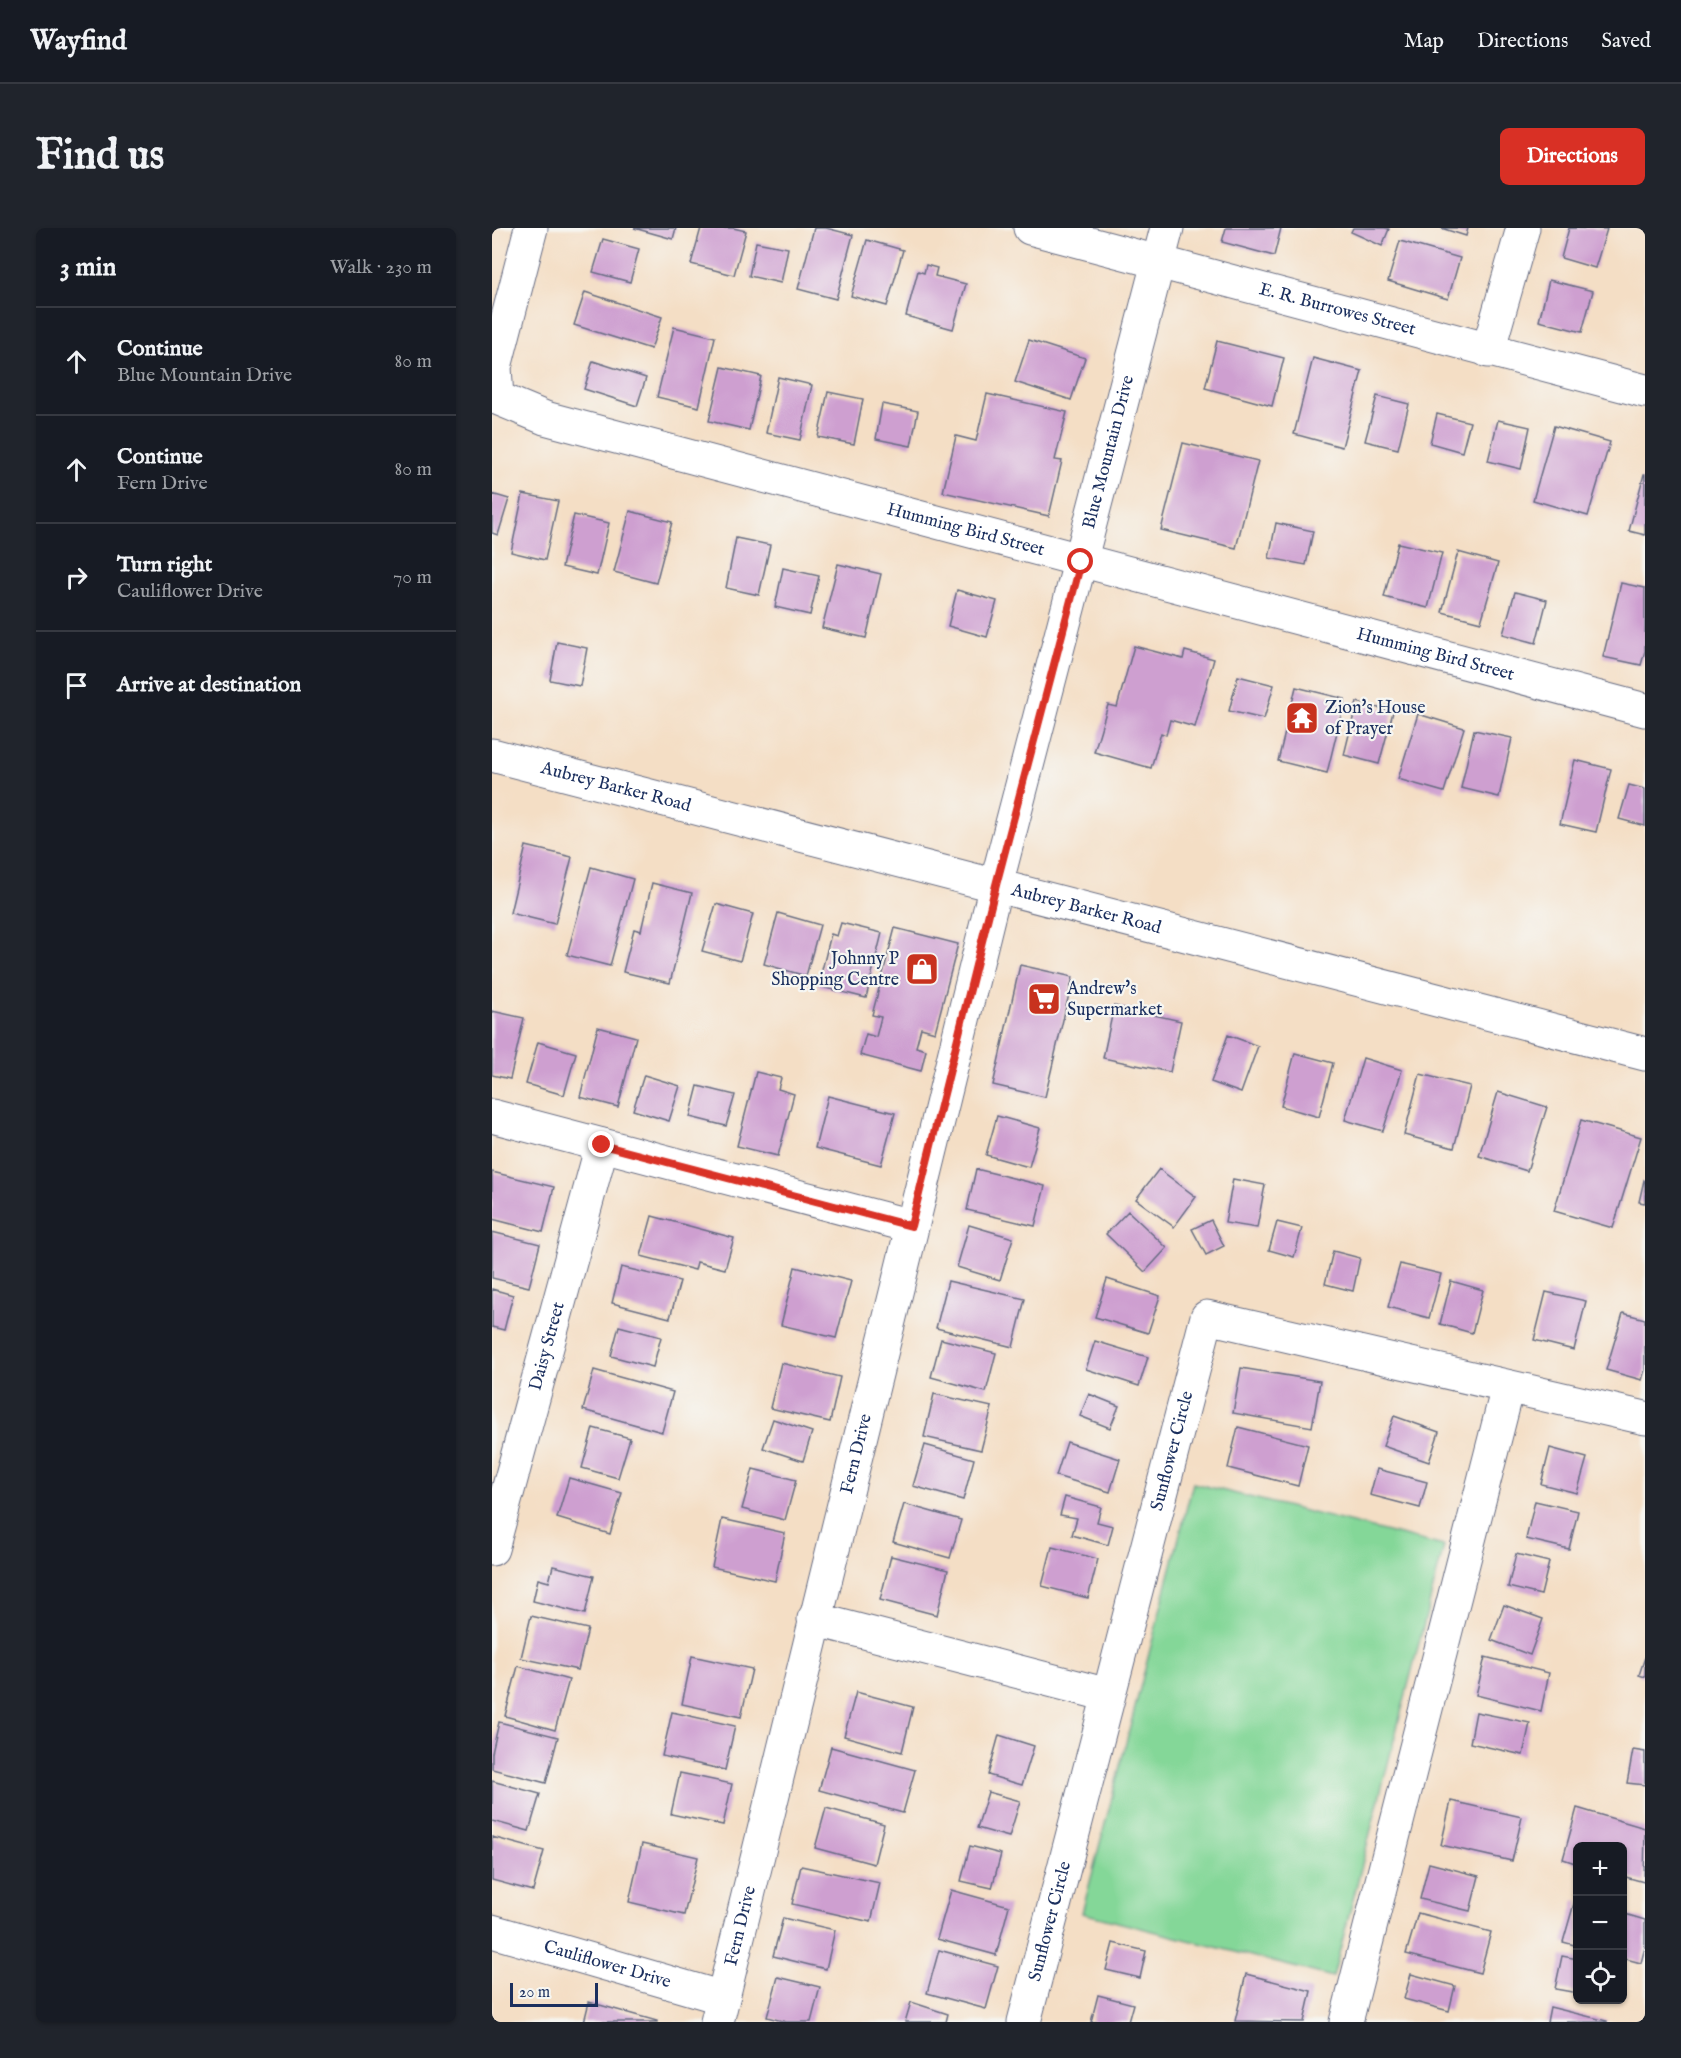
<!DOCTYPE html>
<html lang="en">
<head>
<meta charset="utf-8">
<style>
	body { margin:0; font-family:"IM FELL English",serif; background:#20242c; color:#f1f3f6 }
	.controls { position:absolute; right:18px; bottom:18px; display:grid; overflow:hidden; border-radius:9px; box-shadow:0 2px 4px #0004 }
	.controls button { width:54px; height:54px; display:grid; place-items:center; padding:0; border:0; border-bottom:2px solid #363941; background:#171b24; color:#f1f3f6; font:30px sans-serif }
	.scale { position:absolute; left:18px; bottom:15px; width:88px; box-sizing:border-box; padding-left:6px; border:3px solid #1b2f5e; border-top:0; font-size:16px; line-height:21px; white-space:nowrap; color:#1b2f5e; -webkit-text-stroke:4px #f6f6f2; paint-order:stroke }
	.stop { position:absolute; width:18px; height:18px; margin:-14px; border:4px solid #d93025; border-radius:50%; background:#fff }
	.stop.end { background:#d93025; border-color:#fff; box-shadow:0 2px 6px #0008 }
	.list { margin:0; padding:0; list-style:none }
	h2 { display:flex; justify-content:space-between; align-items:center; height:78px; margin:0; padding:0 24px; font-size:26px }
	h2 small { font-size:20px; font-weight:400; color:#9ea1a6 }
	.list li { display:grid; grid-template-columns:39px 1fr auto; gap:18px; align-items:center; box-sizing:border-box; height:108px; padding:0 24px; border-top:2px solid #363941 }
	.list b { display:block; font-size:22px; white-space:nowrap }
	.list p { margin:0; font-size:20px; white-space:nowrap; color:#9ea1a6 }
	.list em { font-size:20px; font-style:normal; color:#9ea1a6 }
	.icon { flex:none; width:33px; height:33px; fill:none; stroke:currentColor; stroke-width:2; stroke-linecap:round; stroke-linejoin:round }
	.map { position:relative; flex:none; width:1153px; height:1794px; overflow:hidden; border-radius:9px }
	header { display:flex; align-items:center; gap:36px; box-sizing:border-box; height:84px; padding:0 30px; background:#171b24; border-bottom:2px solid #363941 }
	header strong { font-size:28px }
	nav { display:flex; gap:33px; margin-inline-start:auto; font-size:21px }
	.intro { display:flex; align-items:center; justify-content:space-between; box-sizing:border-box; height:144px; padding:0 36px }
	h1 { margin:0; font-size:42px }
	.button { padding:15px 27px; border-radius:9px; background:#d93025; color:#fff; font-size:21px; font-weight:700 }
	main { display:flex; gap:36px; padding:0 36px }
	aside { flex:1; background:#171b24; border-radius:9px; box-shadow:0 2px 4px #0004 }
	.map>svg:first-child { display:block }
</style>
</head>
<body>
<header>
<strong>Wayfind</strong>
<nav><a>Map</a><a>Directions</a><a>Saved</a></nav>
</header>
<div class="intro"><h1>Find us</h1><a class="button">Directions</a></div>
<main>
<aside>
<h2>3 min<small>Walk · 230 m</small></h2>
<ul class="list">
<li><svg class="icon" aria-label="ahead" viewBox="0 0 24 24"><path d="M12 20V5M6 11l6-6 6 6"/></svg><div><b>Continue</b><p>Blue Mountain Drive</p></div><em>80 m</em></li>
<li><svg class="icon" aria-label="ahead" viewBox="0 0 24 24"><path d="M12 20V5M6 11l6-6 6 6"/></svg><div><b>Continue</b><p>Fern Drive</p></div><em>80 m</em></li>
<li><svg class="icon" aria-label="right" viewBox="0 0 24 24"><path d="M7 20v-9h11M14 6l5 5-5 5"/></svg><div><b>Turn right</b><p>Cauliflower Drive</p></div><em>70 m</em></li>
<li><svg class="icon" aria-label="arrive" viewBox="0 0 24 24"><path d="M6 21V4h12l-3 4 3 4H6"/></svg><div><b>Arrive at destination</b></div></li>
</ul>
</aside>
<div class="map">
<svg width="1153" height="1794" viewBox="0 0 1153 1794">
	<rect width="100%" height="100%" fill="#f6f6f2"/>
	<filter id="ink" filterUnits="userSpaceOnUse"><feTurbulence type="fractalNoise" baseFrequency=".0167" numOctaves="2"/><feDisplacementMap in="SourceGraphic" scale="12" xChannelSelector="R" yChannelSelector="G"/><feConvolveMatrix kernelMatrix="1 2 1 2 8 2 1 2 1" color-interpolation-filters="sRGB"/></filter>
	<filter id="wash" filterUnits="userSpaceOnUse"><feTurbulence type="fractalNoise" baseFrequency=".008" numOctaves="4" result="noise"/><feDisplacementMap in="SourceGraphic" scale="24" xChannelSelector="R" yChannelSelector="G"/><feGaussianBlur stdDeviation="1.35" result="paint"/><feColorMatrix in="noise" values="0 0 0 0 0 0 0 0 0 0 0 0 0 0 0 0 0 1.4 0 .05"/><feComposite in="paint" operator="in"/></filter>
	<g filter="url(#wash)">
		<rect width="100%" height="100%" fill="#f4dec5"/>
		<path fill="#84d798" stroke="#50837b" stroke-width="1.5" d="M701 1255 952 1318 841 1749 590 1685Z"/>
		<g id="blocks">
			<path fill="#ce9fd0" d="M142 0H184L181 11Z
				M209 0H241L254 3 242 47 199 36Z
				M322 0H334L361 7 344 71 306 61Z
				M734 0H789L782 28 730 14Z
				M861 0H893L897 1 890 18 859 4Z
				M949 0H976L974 8Z
				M1077 0 1115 1 1103 40 1069 30Z
				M111 11 147 21 138 54 101 44Z
				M375 12 411 22 395 78 359 68Z
				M908 13 968 30 956 71 896 53Z
				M264 14 296 20 289 55 257 48Z
				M434 37 445 40 443 48 474 56 461 101 414 88 426 43 432 45Z
				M1057 52 1101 63 1090 104 1047 93Z
				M93 64 170 89 159 121 82 97Z
				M182 99 223 109 207 179 165 169Z
				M537 112 593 130 579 172 523 154Z
				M725 113 792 130 780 178 713 160Z
				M821 130 870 143 850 219 802 206Z
				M101 133 154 150 145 178 92 161Z
				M230 139 269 148 257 202 217 193Z
				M286 149 320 157 308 212 274 205Z
				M336 164 371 171 362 216 326 209Z
				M495 166 575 184 563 232 570 233 557 288 451 264 464 208 484 213Z
				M885 168 917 176 906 221 873 213Z
				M390 176 426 183 419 218 384 211Z
				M945 186 978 194 970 224 938 215Z
				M1006 192 1038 199 1029 241 996 233Z
				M1062 198 1118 214 1096 288 1041 272Z
				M691 215 766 233 744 320 669 302Z
				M1152 246H1153V307L1137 303Z
				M0 266 17 271 6 307 0 305Z
				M31 266 66 273 53 332 19 324Z
				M138 283 180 294 164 355 122 344Z
				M82 287 117 295 105 347 70 339Z
				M784 295 821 303 814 337 777 330Z
				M244 310 278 317 267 367 234 360Z
				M906 315 950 325 936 380 892 369Z
				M966 324 1006 335 989 394 950 384Z
				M346 336 389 346 374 410 330 400Z
				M291 340 327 348 318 387 283 379Z
				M1129 355 1153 360V423L1149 437 1111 429Z
				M465 362 505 373 495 409 456 398Z
				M1023 364 1055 372 1044 415 1011 406Z
				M65 414 95 420 88 458 58 452Z
				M642 418 691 431 693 423 722 431 703 499 678 492 674 507 669 505 659 540 602 524 616 477 625 479Z
				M746 448 782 457 772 491 737 483Z
				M804 459 853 471 835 545 786 533Z
				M865 474 901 484 887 536 852 527Z
				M926 486 972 500 952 564 906 551Z
				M982 502 1020 510 1007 569 969 560Z
				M1083 532 1119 541 1104 604 1068 596Z
				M1137 557 1153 561V598L1127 591Z
				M34 618 80 629 63 696 18 685Z
				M99 639 141 651 118 738 75 727Z
				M160 655 200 665 178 755 131 744 142 701 149 703Z
				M224 676 261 686 248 733 210 723Z
				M286 685 328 697 314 748 272 736Z
				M349 695 390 705 374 770 326 758 339 706 345 708Z
				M403 700 466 716 443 804 429 800 424 819 434 822 429 843 368 827 374 806 384 809 389 789 380 787Z
				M528 737 581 749 553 869 501 857Z
				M622 778 689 793 678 844 611 830Z
				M0 783 32 790 18 851 0 847Z
				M106 799 144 809 126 879 88 869Z
				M736 807 766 818 749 865 719 854Z
				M46 814 84 825 72 867 34 856Z
				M803 825 841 835 827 889 789 878Z
				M871 830 910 842 891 903 853 892Z
				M264 844 289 850 286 861 302 866 286 928 245 918Z
				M928 846 978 858 962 920 912 907Z
				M152 847 188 858 177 893 141 882Z
				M206 858 243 867 234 898 198 889Z
				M1006 864 1055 879 1035 943 987 928Z
				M336 868 403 885 389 937 323 920Z
				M505 888 548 900 537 939 494 927Z
				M1089 892 1149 909 1121 1000 1062 983Z
				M484 941 553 958 543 998 475 982Z
				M667 941 704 969 682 999 644 971Z
				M0 944 62 959 51 1004 0 991Z
				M741 951 773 957 765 1000 733 995Z
				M1152 952 1153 953V975L1147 974Z
				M636 983 675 1020 653 1044 614 1006Z
				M160 988 242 1010 233 1041 205 1034 203 1042 149 1028Z
				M719 992 732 1018 714 1027 700 1001Z
				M785 994 810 1000 802 1029 777 1022Z
				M477 997 521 1010 508 1052 465 1039Z
				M0 1004 48 1016 37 1059 0 1050Z
				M841 1023 868 1030 861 1063 833 1056Z
				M908 1036 949 1046 937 1090 896 1079Z
				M129 1039 188 1053 178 1090 120 1075Z
				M303 1039 359 1053 344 1110 289 1097Z
				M615 1051 668 1068 656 1105 603 1089Z
				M456 1053 533 1071 521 1119 444 1100Z
				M959 1053 991 1062 980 1105 948 1096Z
				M0 1061 21 1067 12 1102 0 1099Z
				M1054 1064 1094 1073 1082 1122 1042 1112Z
				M1131 1085 1153 1091V1142L1150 1152 1114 1142Z
				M127 1098 169 1109 161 1139 119 1128Z
				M449 1111 504 1125 494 1164 439 1149Z
				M603 1113 656 1129 647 1158 594 1141Z
				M289 1135 348 1149 338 1194 278 1180Z
				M749 1140 828 1153 820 1199 741 1185Z
				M102 1142 181 1164 170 1204 91 1182Z
				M442 1166 500 1179 489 1222 432 1209Z
				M597 1166 627 1178 618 1200 588 1188Z
				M902 1188 947 1204 937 1234 891 1218Z
				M281 1191 320 1204 311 1233 271 1220Z
				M746 1199 816 1217 806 1258 736 1240Z
				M101 1200 138 1210 126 1250 90 1240Z
				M575 1214 628 1231 618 1264 564 1248Z
				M433 1217 482 1231 471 1272 421 1258Z
				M1058 1220 1095 1230 1085 1265 1049 1256Z
				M261 1241 304 1252 293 1292 250 1281Z
				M885 1241 935 1254 928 1280 878 1267Z
				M77 1250 130 1265 118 1306 65 1290Z
				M573 1269 609 1279 605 1294 621 1298 616 1317 580 1307 585 1290 568 1287Z
				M1043 1273 1086 1283 1077 1321 1034 1311Z
				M412 1276 469 1292 458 1330 401 1314Z
				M230 1291 293 1305 283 1353 220 1339Z
				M560 1319 606 1331 596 1370 550 1358Z
				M1024 1326 1057 1334 1049 1367 1016 1359Z
				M399 1328 456 1342 445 1387 388 1372Z
				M61 1338 102 1348 93 1386 41 1373 46 1351 57 1354Z
				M1012 1377 1051 1391 1038 1427 999 1412Z
				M39 1388 96 1401 86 1442 29 1430Z
				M200 1428 260 1441 249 1489 190 1476Z
				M993 1429 1057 1445 1049 1483 984 1467Z
				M1153 1429V1449L1147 1447Z
				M26 1438 77 1452 63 1502 13 1488Z
				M364 1464 421 1479 410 1524 352 1508Z
				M180 1484 243 1498 233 1542 170 1528Z
				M984 1484 1038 1495 1031 1527 978 1515Z
				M7 1494 66 1509 54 1555 0 1541V1525Z
				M507 1507 542 1518 530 1557 496 1547Z
				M339 1519 423 1542 411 1585 327 1562Z
				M1141 1522 1153 1524V1557L1135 1555Z
				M188 1545 240 1556 231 1597 179 1586Z
				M0 1553 48 1566 37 1603 0 1593Z
				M496 1564 528 1573 517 1609 485 1600Z
				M959 1573 1030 1589 1020 1633 949 1617Z
				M334 1580 392 1596 382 1636 323 1620Z
				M1085 1580 1153 1600 1152 1654 1130 1648V1618H1086V1636L1071 1631Z
				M0 1609 52 1623 41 1663 0 1652Z
				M150 1616 206 1629 192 1687 137 1674Z
				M478 1618 509 1626 500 1660 469 1653Z
				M937 1635 987 1648 978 1683 928 1671Z
				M309 1638 388 1655 379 1694 300 1676Z
				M459 1662 517 1678 504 1727 445 1711Z
				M1083 1672 1086 1673V1718L1071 1714Z
				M926 1685 999 1704 988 1745 914 1726Z
				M1130 1685 1153 1692V1719L1149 1735 1130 1730Z
				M291 1690 343 1702 334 1741 281 1728Z
				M621 1715 654 1723 648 1750 614 1742Z
				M447 1722 506 1738 494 1781 435 1765Z
				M1070 1728 1086 1731V1765L1063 1761Z
				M754 1746 819 1763 812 1794 743 1793Z
				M919 1746 963 1758 957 1783 912 1771Z
				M286 1749 328 1759 319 1794H294L275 1789Z
				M606 1767 641 1776 636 1794H599Z
				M97 1774 165 1793V1794H92Z
				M419 1774 456 1786 454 1794H413Z
				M1058 1779 1115 1793V1794H1055Z"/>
		</g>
	</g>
	<g filter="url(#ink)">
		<use href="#blocks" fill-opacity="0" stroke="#676c82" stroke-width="1.5"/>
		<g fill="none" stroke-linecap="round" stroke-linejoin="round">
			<defs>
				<g id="minor">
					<path id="s1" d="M39 0 3 139 5 170 53 190 1153 482"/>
					<path id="s2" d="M538 0 1153 163"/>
					<path d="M996 123 1031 0"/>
					<path d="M0 888 419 998"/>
					<path id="s3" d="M0 1321 110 917"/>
					<path d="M322 1391 616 1467"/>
					<path id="s4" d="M0 1703 231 1770"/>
					<path id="s5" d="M225 1794 504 657 675 0"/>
					<path id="s6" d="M532 1794 715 1089 1153 1190"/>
					<path d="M854 1794 1016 1159"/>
				</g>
				<g id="tertiary">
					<path id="s7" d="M0 527 1153 826"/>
				</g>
			</defs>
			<use href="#minor" stroke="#676c82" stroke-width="35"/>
			<use href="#tertiary" stroke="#676c82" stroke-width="35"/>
			<use href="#minor" stroke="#fff" stroke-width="33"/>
			<use href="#tertiary" stroke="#fff" stroke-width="33"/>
		</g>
	</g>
	<g fill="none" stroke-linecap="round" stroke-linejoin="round" filter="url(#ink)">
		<path stroke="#d93025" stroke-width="8" d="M110 917 419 998 504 657 589 334"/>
	</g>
	<defs>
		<symbol id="temple-square" viewBox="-11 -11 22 22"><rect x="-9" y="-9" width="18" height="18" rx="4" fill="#c8321e" stroke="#f6f6f2"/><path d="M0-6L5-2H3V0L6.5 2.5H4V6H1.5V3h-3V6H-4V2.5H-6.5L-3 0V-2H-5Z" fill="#fff"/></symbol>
		<symbol id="shop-square" viewBox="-11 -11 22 22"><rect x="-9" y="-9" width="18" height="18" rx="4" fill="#c8321e" stroke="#f6f6f2"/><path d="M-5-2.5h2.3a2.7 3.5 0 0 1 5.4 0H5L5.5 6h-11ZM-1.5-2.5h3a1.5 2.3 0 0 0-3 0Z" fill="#fff"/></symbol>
		<symbol id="supermarket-square" viewBox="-11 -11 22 22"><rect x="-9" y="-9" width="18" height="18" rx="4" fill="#c8321e" stroke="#f6f6f2"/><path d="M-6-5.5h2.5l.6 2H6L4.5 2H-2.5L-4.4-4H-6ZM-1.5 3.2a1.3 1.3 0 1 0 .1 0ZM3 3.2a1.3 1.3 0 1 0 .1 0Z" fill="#fff"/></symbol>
	</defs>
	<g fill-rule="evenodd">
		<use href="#temple-square" x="791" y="471" width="38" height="38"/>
		<use href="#shop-square" x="411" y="722" width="38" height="38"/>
		<use href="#supermarket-square" x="533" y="752" width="38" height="38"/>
	</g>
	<g text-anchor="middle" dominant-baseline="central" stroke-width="4.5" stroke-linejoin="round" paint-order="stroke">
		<g font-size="18" fill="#1b2f5e" stroke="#f6f6f2">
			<text stroke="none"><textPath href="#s2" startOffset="318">E. R. Burrowes Street</textPath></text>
			<text stroke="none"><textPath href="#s5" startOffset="1618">Blue Mountain Drive</textPath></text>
			<text stroke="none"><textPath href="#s1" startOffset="662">Humming Bird Street</textPath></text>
			<text stroke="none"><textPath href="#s1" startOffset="1148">Humming Bird Street</textPath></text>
			<text stroke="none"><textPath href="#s7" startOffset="128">Aubrey Barker Road</textPath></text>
			<text stroke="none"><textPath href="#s7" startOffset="614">Aubrey Barker Road</textPath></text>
			<text stroke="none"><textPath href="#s3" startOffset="210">Daisy Street</textPath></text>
			<text stroke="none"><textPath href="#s6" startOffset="590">Sunflower Circle</textPath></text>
			<text stroke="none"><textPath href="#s5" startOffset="585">Fern Drive</textPath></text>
			<text stroke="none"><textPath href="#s6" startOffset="104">Sunflower Circle</textPath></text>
			<text stroke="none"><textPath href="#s5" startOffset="99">Fern Drive</textPath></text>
			<text stroke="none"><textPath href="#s4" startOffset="120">Cauliflower Drive</textPath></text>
		</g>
		<g font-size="18" fill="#1b2f5e" stroke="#f6f6f2" text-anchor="start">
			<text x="833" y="480">Zion's House<tspan x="833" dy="21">of Prayer</tspan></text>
			<text x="407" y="731" text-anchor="end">Johnny P<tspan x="407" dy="21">Shopping Centre</tspan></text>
			<text x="575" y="761">Andrew's<tspan x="575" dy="21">Supermarket</tspan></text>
		</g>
	</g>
</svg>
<div class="controls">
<button>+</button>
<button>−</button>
<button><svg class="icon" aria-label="locate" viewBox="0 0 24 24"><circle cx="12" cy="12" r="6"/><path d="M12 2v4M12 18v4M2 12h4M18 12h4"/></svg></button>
</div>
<div class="scale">20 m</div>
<div class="stop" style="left:589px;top:334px"></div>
<div class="stop end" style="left:110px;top:917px"></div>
</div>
</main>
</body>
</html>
